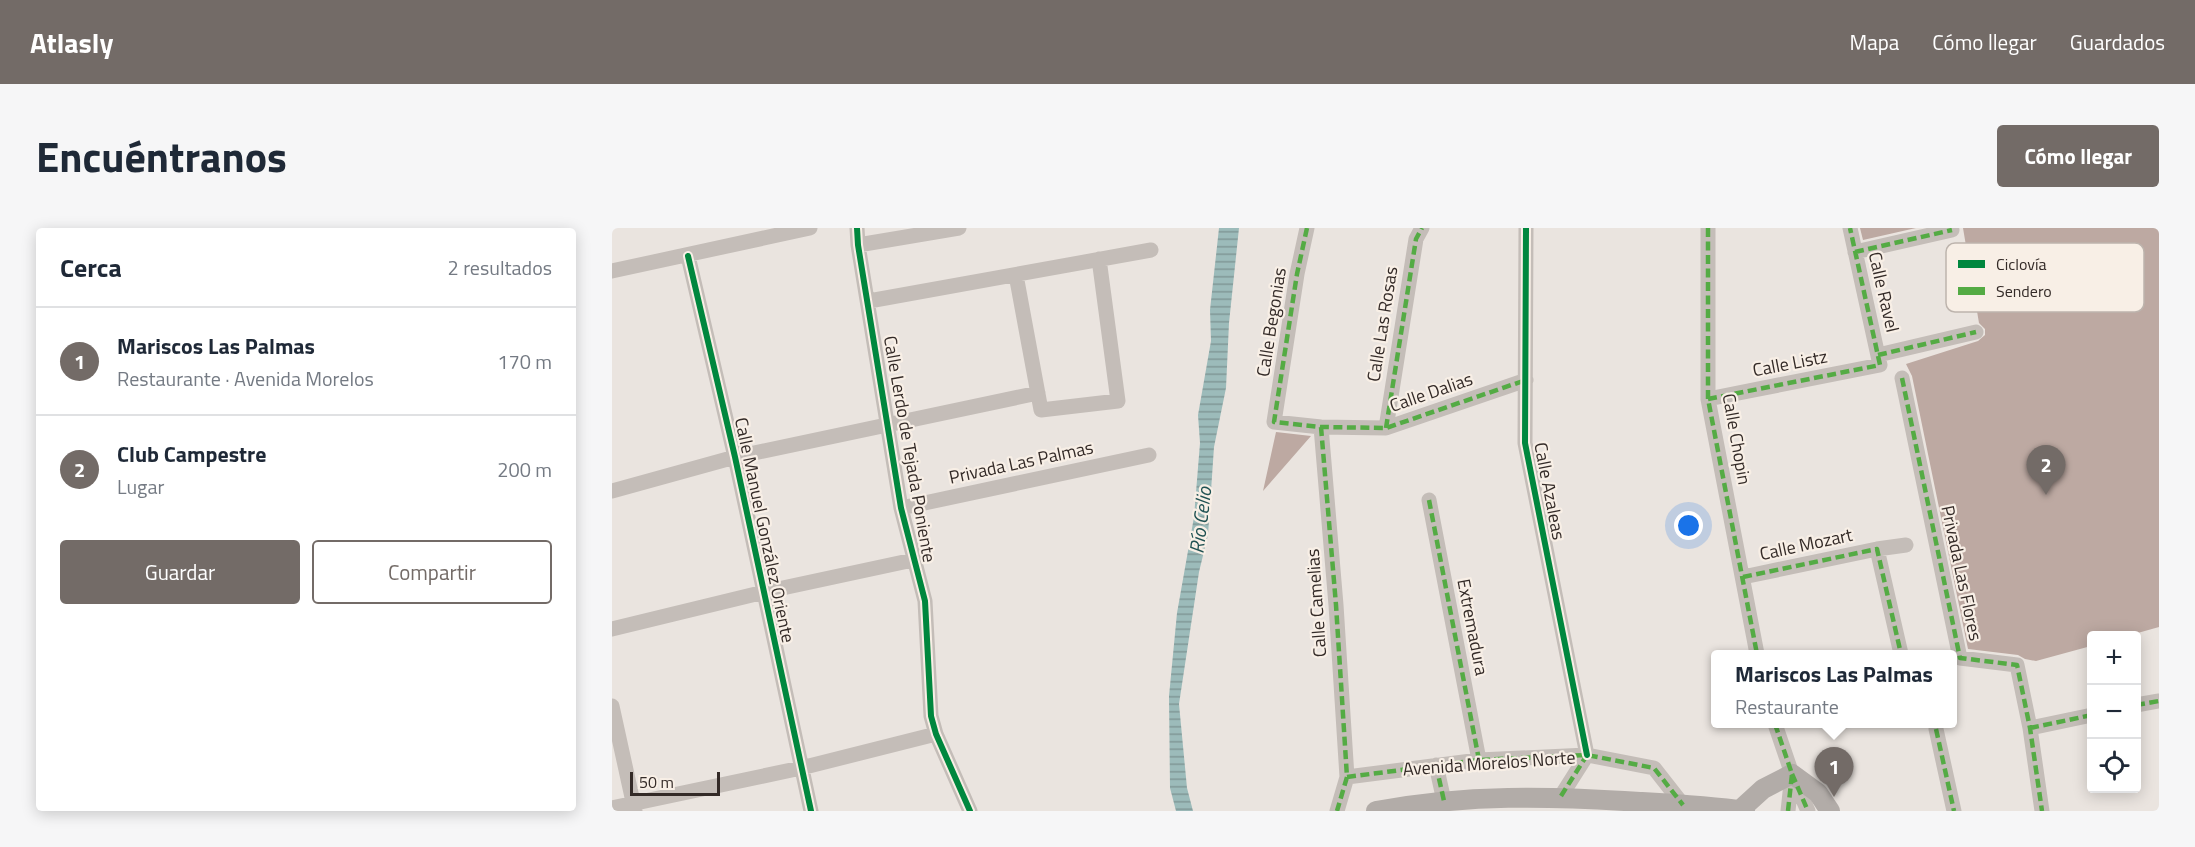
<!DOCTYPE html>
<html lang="es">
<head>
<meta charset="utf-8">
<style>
	body { margin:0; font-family:"Titillium Web",sans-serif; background:#f6f6f7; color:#1f2937 }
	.controls { position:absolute; right:18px; bottom:18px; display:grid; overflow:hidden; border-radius:6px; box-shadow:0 3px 15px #0003 }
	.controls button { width:54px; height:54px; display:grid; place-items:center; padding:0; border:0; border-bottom:2px solid #e0e1e3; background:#fff; color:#1f2937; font:30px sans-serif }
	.scale { position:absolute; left:18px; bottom:15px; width:90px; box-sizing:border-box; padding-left:6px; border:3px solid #332a27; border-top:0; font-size:16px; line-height:21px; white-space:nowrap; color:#332a27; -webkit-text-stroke:4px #f8efe6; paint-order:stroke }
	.you { position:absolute; left:1077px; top:298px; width:21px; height:21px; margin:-15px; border:4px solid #fff; border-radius:50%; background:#1a73e8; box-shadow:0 0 0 9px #1a73e833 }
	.badge { display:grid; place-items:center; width:39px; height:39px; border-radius:50%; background:#736b67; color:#fff; font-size:20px; font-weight:700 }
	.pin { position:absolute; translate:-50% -50px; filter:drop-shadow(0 2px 3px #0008) }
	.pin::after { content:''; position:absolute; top:32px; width:21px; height:18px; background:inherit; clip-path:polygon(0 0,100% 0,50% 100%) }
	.popup { position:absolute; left:1099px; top:422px; width:246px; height:78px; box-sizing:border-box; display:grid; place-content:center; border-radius:6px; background:#fff; filter:drop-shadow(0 2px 4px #0005); font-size:20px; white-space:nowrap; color:#747a83 }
	.popup b { font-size:22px; color:#1f2937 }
	.popup::after { content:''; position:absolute; left:50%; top:100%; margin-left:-12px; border:12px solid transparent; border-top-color:#fff }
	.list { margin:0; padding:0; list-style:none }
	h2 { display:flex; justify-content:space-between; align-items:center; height:78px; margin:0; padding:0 24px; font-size:26px }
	h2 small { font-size:20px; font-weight:400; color:#747a83 }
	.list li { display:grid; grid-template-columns:39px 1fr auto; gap:18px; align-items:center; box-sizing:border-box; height:108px; padding:0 24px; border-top:2px solid #e0e1e3 }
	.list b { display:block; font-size:22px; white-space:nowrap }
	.list p { margin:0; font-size:20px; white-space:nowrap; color:#747a83 }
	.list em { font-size:20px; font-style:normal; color:#747a83 }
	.actions { display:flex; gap:12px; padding:18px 24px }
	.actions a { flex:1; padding:14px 0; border:2px solid #736b67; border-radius:6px; text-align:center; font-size:21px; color:#736b67 }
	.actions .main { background:#736b67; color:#fff }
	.icon { flex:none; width:33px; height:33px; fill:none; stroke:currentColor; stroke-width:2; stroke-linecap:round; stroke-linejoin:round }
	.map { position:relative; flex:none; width:1547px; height:583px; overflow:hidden; border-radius:6px }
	header { display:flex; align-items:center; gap:36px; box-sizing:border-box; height:84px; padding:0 30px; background:#736b67; color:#fff }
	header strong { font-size:28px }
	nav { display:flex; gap:33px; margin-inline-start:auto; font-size:21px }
	.intro { display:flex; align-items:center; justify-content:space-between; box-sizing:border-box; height:144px; padding:0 36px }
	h1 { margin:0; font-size:42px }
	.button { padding:15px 27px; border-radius:6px; background:#736b67; color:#fff; font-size:21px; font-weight:700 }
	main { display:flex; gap:36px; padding:0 36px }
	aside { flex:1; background:#fff; border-radius:6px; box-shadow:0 3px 15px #0003 }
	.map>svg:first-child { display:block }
</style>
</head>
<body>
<header>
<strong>Atlasly</strong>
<nav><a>Mapa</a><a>Cómo llegar</a><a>Guardados</a></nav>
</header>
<div class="intro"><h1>Encuéntranos</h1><a class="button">Cómo llegar</a></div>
<main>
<aside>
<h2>Cerca<small>2 resultados</small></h2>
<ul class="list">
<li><span class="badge">1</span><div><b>Mariscos Las Palmas</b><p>Restaurante · Avenida Morelos</p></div><em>170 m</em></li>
<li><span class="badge">2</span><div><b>Club Campestre</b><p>Lugar</p></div><em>200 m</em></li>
</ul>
<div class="actions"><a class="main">Guardar</a><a>Compartir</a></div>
</aside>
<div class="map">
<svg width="1547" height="583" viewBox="0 0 1547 583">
	<defs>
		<pattern id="water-rules" width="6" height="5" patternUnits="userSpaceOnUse" patternTransform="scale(1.5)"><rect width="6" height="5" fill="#9cbbba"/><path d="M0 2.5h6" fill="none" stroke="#809897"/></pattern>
	</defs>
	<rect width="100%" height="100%" fill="#eae4df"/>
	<path fill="url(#water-rules)" d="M607 0H627L617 95 614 160 602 219 596 307 587 344 567 476 575 560 581 583H564L558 560 557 468 565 385 582 289 588 215 586 187 599 113 598 82Z"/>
	<path fill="#bda9a2" d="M1248 0H1304L1251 12Z
		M1351 0H1547V399L1515 408H1479V418L1424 433 1413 431 1406 427 1356 421 1300 148 1294 136 1366 113 1373 107V101L1367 95Z
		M664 204 699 208 651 263Z"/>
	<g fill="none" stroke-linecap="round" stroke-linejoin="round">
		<path stroke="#c4bdb8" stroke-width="15" d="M245 0 246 17 289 280 313 373 319 488 324 506 358 583
			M695 0 685 46 662 194 709 199 774 200 914 152
			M914 0 913 215 975 527
			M1096 0V171L1145 426
			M246 17 347 0
			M1243 24 1340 2
			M76 28 123 229 199 583
			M0 43 198 0
			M404 47 429 182 506 173 487 31
			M257 73 539 22
			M1266 127 1364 104
			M1290 150 1348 430 1405 437 1418 500 1430 583
			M1096 171 1268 137 1238 0
			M709 199 724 377 735 549 725 583
			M774 200 804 11 810 0
			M0 263 123 229 426 165
			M817 272 867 532
			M289 280 537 227
			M1265 321 1289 426
			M1131 349 1265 321 1294 317
			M0 401 152 364 301 332
			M1524 477 1547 473
			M0 478 23 583
			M1163 496 1180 546 1176 583
			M1418 500 1480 487
			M1324 501 1342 583
			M824 537 832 573
			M735 549 867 532 975 527 1042 540 1071 577
			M1181 549 1196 583
			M949 568 975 527
			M0 580 189 540 324 506"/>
		<path stroke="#b2aca8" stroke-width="20" d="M1128 582 1151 561 1180 546 1206 565 1218 583
			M764 583C854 566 938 568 1028 574 1063 576 1099 578 1133 583"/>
		<path stroke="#54ab44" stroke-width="4.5" stroke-dasharray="9 4.5" stroke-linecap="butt" d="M695 0 685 46 662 194 709 199 774 200 914 152
			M1096 0V171L1145 426
			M1243 24 1340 2
			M1266 127 1364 104
			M1290 150 1348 430 1405 437 1418 500 1430 583
			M1096 171 1268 137 1238 0
			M709 199 724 377 735 549 725 583
			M774 200 804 11 810 0
			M817 272 867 532
			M1131 349 1265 321 1289 426
			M1524 477 1547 473
			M1163 496 1180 546 1176 583
			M1418 500 1480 487
			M1324 501 1342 583
			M824 537 832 573
			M1180 546 1196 583
			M735 549 867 532 975 527 1042 540 1071 577
			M949 568 975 527"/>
		<defs>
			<path id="cycleway" d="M245 0 246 17 289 280 313 373 319 488 324 506 358 583
				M914 0 913 215 975 527
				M76 28 123 229 199 583"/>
		</defs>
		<use href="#cycleway" stroke="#f8efe6" stroke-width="10"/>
		<use href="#cycleway" stroke="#00873e" stroke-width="6"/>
	</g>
	<g text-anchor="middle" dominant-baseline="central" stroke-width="4.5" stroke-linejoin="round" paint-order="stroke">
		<g font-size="18" fill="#332a27" stroke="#f8efe6">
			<text transform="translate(1272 64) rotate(77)">Calle Ravel</text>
			<text transform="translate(659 94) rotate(-81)">Calle Begonias</text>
			<text transform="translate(770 96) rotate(-81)">Calle Las Rosas</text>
			<text transform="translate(1178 135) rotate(-11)">Calle Listz</text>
			<text transform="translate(819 164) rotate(-19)">Calle Dalias</text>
			<text transform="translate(1125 211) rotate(80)">Calle Chopin</text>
			<text transform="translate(298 221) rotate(80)">Calle Lerdo de Tejada Poniente</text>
			<text transform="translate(409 234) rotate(-12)">Privada Las Palmas</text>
			<text transform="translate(938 263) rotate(79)">Calle Azaleas</text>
			<text transform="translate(153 302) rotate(78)">Calle Manuel González Oriente</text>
			<text transform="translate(1194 316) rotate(-12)">Calle Mozart</text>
			<text transform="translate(1350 345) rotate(78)">Privada Las Flores</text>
			<text transform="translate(704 375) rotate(-94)">Calle Camelias</text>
			<text transform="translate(861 399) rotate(79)">Extremadura</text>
			<text transform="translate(877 535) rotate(-4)">Avenida Morelos Norte</text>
		</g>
		<g font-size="20" font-style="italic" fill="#1f5152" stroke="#f8efe6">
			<text transform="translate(588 292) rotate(-83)">Río Celio</text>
		</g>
	</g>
	<rect x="1334" y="15" width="198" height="69" rx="9" fill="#f8efe6" stroke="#bdb4ad" stroke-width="1.5"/>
	<rect x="1346" y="32" width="27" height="8" fill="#00873e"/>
	<rect x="1346" y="59" width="27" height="8" fill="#54ab44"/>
	<g font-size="16" fill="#332a27">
		<text x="1384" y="42">Ciclovía</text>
		<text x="1384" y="69">Sendero</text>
	</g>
</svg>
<div class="controls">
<button>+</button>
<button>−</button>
<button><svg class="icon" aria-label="locate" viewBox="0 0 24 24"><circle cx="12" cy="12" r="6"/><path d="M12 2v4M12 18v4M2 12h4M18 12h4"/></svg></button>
</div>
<div class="scale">50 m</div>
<div class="you"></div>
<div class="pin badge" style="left:1222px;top:569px">1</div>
<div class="popup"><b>Mariscos Las Palmas</b>Restaurante</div>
<div class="pin badge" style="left:1434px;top:267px">2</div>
</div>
</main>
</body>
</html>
